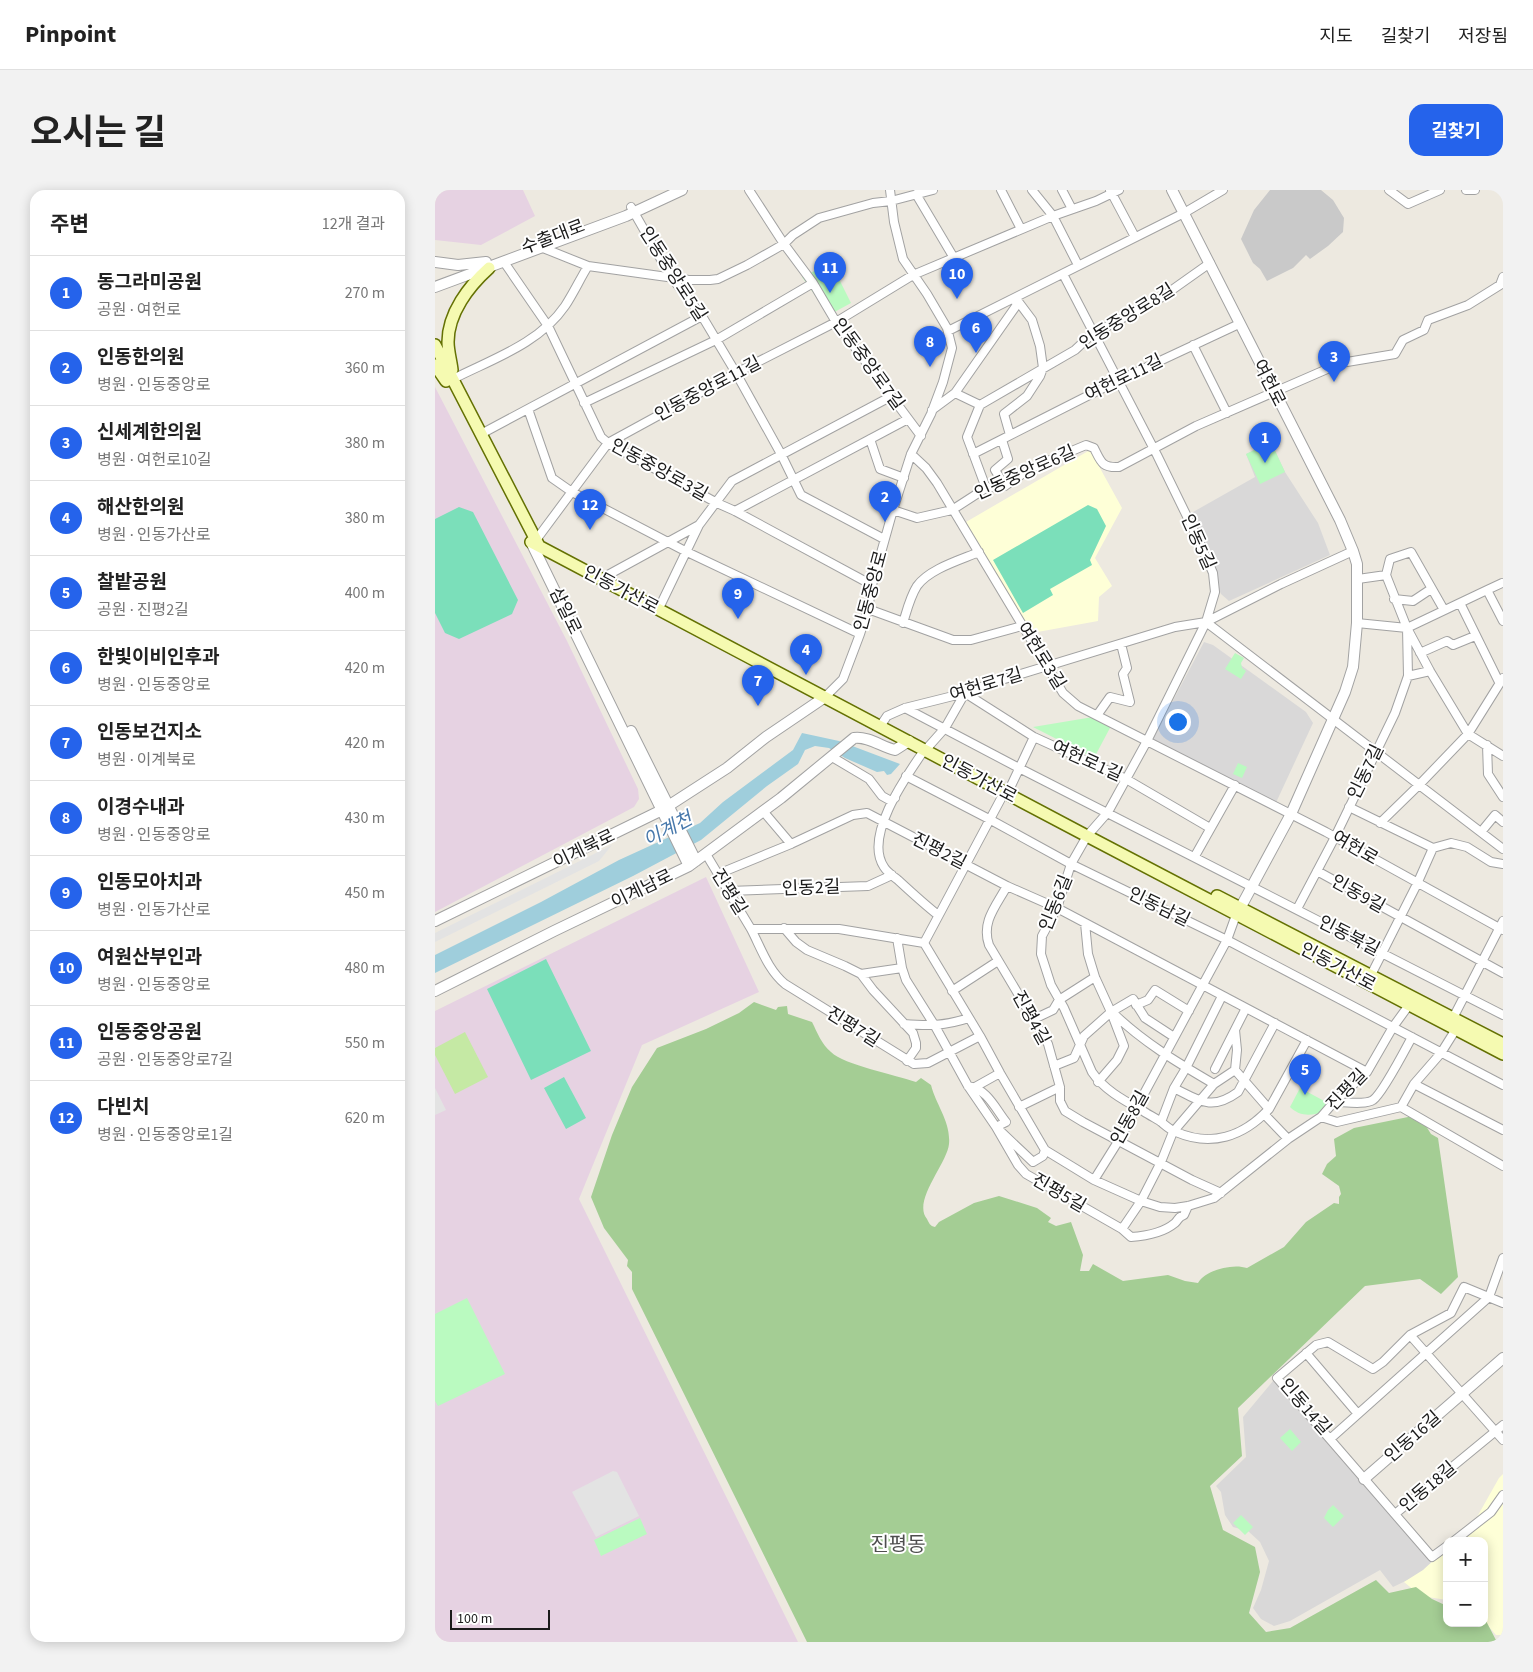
<!DOCTYPE html>
<html lang="ko">
<head>
<meta charset="utf-8">
<style>
	body { margin:0; font-family:"Source Sans 3","Noto Sans KR",sans-serif; background:#f2f2f2; color:#222 }
	.controls { position:absolute; right:15px; bottom:15px; display:grid; overflow:hidden; border-radius:10px; box-shadow:0 2px 12px #0003 }
	.controls button { width:45px; height:45px; display:grid; place-items:center; padding:0; border:0; border-bottom:1px solid #e0e0e0; background:#fff; color:#222; font:25px sans-serif }
	.scale { position:absolute; left:15px; bottom:12px; width:100px; box-sizing:border-box; padding-left:5px; border:2px solid #1b1b1b; border-top:0; font-size:14px; line-height:18px; white-space:nowrap; color:#1b1b1b; -webkit-text-stroke:4px #fff; paint-order:stroke }
	.you { position:absolute; left:742px; top:531px; width:18px; height:18px; margin:-12px; border:4px solid #fff; border-radius:50%; background:#1a73e8; box-shadow:0 0 0 8px #1a73e833 }
	.badge { display:grid; place-items:center; width:32px; height:32px; border-radius:50%; background:#2563eb; color:#fff; font-size:16px; font-weight:700 }
	.pin { position:absolute; translate:-50% -41px; filter:drop-shadow(0 1px 2px #0008) }
	.pin::after { content:''; position:absolute; top:26px; width:18px; height:15px; background:inherit; clip-path:polygon(0 0,100% 0,50% 100%) }
	.list { margin:0; padding:0; list-style:none }
	h2 { display:flex; justify-content:space-between; align-items:center; height:65px; margin:0; padding:0 20px; font-size:21px }
	h2 small { font-size:16px; font-weight:400; color:#767676 }
	.list li { display:grid; grid-template-columns:32px 1fr auto; gap:15px; align-items:center; box-sizing:border-box; height:75px; padding:0 20px; border-top:1px solid #e0e0e0 }
	.list b { display:block; font-size:19px; white-space:nowrap }
	.list p { margin:0; font-size:16px; white-space:nowrap; color:#767676 }
	.list em { font-size:16px; font-style:normal; color:#767676 }
	.map { position:relative; flex:none; width:1068px; height:1452px; overflow:hidden; border-radius:15px }
	header { display:flex; align-items:center; gap:30px; box-sizing:border-box; height:70px; padding:0 25px; background:#fff; border-bottom:1px solid #e0e0e0 }
	header strong { font-size:24px }
	nav { display:flex; gap:28px; margin-inline-start:auto; font-size:18px }
	.intro { display:flex; align-items:center; justify-content:space-between; box-sizing:border-box; height:120px; padding:0 30px }
	h1 { margin:0; font-size:35px }
	.button { padding:12px 22px; border-radius:15px; background:#2563eb; color:#fff; font-size:18px; font-weight:700 }
	main { display:flex; gap:30px; padding:0 30px }
	aside { flex:1; background:#fff; border-radius:15px; box-shadow:0 2px 12px #0003 }
	.map>svg:first-child { display:block }
</style>
</head>
<body>
<header>
<strong>Pinpoint</strong>
<nav><a>지도</a><a>길찾기</a><a>저장됨</a></nav>
</header>
<div class="intro"><h1>오시는 길</h1><a class="button">길찾기</a></div>
<main>
<aside>
<h2>주변<small>12개 결과</small></h2>
<ul class="list">
<li><span class="badge">1</span><div><b>동그라미공원</b><p>공원 · 여헌로</p></div><em>270 m</em></li>
<li><span class="badge">2</span><div><b>인동한의원</b><p>병원 · 인동중앙로</p></div><em>360 m</em></li>
<li><span class="badge">3</span><div><b>신세계한의원</b><p>병원 · 여헌로10길</p></div><em>380 m</em></li>
<li><span class="badge">4</span><div><b>해산한의원</b><p>병원 · 인동가산로</p></div><em>380 m</em></li>
<li><span class="badge">5</span><div><b>찰밭공원</b><p>공원 · 진평2길</p></div><em>400 m</em></li>
<li><span class="badge">6</span><div><b>한빛이비인후과</b><p>병원 · 인동중앙로</p></div><em>420 m</em></li>
<li><span class="badge">7</span><div><b>인동보건지소</b><p>병원 · 이계북로</p></div><em>420 m</em></li>
<li><span class="badge">8</span><div><b>이경수내과</b><p>병원 · 인동중앙로</p></div><em>430 m</em></li>
<li><span class="badge">9</span><div><b>인동모아치과</b><p>병원 · 인동가산로</p></div><em>450 m</em></li>
<li><span class="badge">10</span><div><b>여원산부인과</b><p>병원 · 인동중앙로</p></div><em>480 m</em></li>
<li><span class="badge">11</span><div><b>인동중앙공원</b><p>공원 · 인동중앙로7길</p></div><em>550 m</em></li>
<li><span class="badge">12</span><div><b>다빈치</b><p>병원 · 인동중앙로1길</p></div><em>620 m</em></li>
</ul>
</aside>
<div class="map">
<svg width="1068" height="1452" viewBox="0 0 1068 1452">
	<rect width="100%" height="100%" fill="#ede9e0"/>
	<path fill="#d9d8d8" d="M836 252 850 282 883 333 895 365 794 411 786 404 751 326 820 287 811 264Z
		M769 452 778 455 871 522 878 533 838 619 715 554Z
		M838 1191 1000 1377 958 1397 945 1380 855 1431 839 1436 826 1429 818 1418 826 1400 834 1371 825 1352 813 1341 798 1337 790 1325 786 1302 781 1296 811 1267 808 1227Z"/>
	<path fill="#e6d2e2" d="M0 0H88L100 26 46 55 0 50Z
		M0 197 132 451 203 599 204 609 199 617 184 625 0 722Z
		M271 687 324 802 207 855 144 1009 363 1452H0V821Z"/>
	<path fill="#feffd7" d="M655 260 687 318 660 368 677 396 664 407 663 431 597 443 531 332Z
		M1068 1284V1445H1061L1049 1431V1351H1022L1037 1343 1042 1327 1064 1288Z
		M1012 1358V1410L986 1406 969 1392 988 1380Z"/>
	<path fill="#c9c9c9" d="M835 0H886L898 10 909 28 908 42 893 56 875 69 871 65 858 78 832 91 825 79 818 73 806 49 819 20Z"/>
	<path fill="#c5e9a4" d="M30 842 53 887 20 904 0 865V858Z"/>
	<path fill="#a4cd94" d="M319 812 341 820 343 817 352 816 353 824 377 832C382 842 387 855 396 862 409 875 461 885 481 892L486 888 496 895C501 915 516 932 514 954 512 974 477 1011 492 1029 494 1033 495 1036 500 1037L504 1032 539 1013 564 1006 602 1018 616 1028 613 1032 621 1036 636 1032 648 1065 645 1081H654L658 1074 688 1091 733 1085 750 1091 763 1093C770 1080 798 1073 812 1078L849 1057 871 1032 899 1013 904 1014V1007L906 1004 904 996 887 984 892 974 901 966 899 949 919 938 978 926 991 936 996 944 1003 948 1023 1087 1006 1104 985 1089 930 1096 803 1218 807 1266 775 1296 788 1340 820 1357 825 1382 814 1423 831 1442 855 1438 941 1390 954 1403 981 1397 997 1409 1012 1416V1433H1049V1429H1050L1062 1452H372L197 1099V1082L192 1076 193 1070 169 1038 156 1007 177 945 197 897 222 858 271 839 304 823Z"/>
	<path fill="#bafac0" d="M396 73 416 113 394 125 367 87Z
		M836 252 850 282 825 294 811 264Z
		M800 463 809 468 806 473 807 478 811 481 806 489 790 479Z
		M658 527 676 536 659 568 598 537Z
		M803 573 812 577 807 588 798 584Z
		M865 898 893 913 890 921C877 926 865 927 855 917Z
		M32 1108 70 1184 3 1216 0 1211V1124Z
		M855 1239 866 1252 857 1261 845 1248Z
		M898 1315 909 1326 898 1337 889 1328 893 1320Z
		M806 1325 818 1337 810 1345 798 1333Z
		M205 1328 212 1344 166 1366 159 1350Z"/>
	<path fill="#7bdfba" d="M653 315 662 319 671 336 655 370 657 375 615 399 618 405 588 423 558 370Z
		M24 317 38 322 83 410 77 424 24 449 10 443 0 423V329Z
		M111 769 156 861 96 890 52 799Z
		M129 887 151 928 131 939 109 898Z"/>
	<path fill="#e3e3e3" d="M177 655 164 671 0 752V743Z
		M0 898 11 920 0 925Z
		M178 1281 182 1282 204 1326 161 1347 137 1302Z"/>
	<path fill="#9fcedc" d="M367 543 404 551 465 574 456 584 452 585 449 581 442 582 410 568 394 558 380 556 370 560 363 574 332 596 266 650 198 686 0 783V765L106 712 184 670 265 633 288 612 358 560Z"/>
	<g fill="none" stroke-linecap="round" stroke-linejoin="round">
		<defs>
			<path id="minor" d="M314 0 349 54 378 93 401 132 486 246
				M566 0 586 39
				M597 0 618 26 643 75
				M627 0 637 19
				M675 0 700 47
				M954 0 973 14 1005 0
				M1031 0H1040
				M481 4 519 68
				M196 17 236 87 267 126 301 183 346 264 366 305 449 349
				M108 58 153 76 254 90H275L283 89 312 75 349 54 358 45 384 28 438 13 456 11 498 0
				M69 72 113 136 166 247 173 253 282 313 300 321 437 395
				M628 84 722 265 765 353 778 383 780 402 771 432 712 551 673 622 652 646 636 674 622 718 607 746 606 764 616 795 629 818 657 882C669 900 690 911 708 921 714 925 720 928 725 931 730 935 735 940 741 942 776 957 808 947 834 919L872 850
				M513 141 749 23 788 0
				M758 155 792 223
				M18 189C57 169 104 154 130 116 138 104 145 89 153 76
				M520 203 545 215 640 160 656 145 727 107 775 73
				M149 213 281 150 378 93
				M545 215 532 247 551 298
				M93 219 117 288 137 302 252 362 425 444
				M497 220 520 203 581 116 582 108
				M46 244 267 126
				M575 245 569 224 592 206 605 186 608 178 605 156 597 130 582 110
				M435 249 445 279 469 288
				M567 250 573 269 560 280 570 296
				M476 264 491 278 502 293 628 503 643 516 891 642 1068 740
				M538 264 682 191 804 134
				M458 320 482 328 517 320 551 298 570 296 596 278 651 255 659 258C666 272 667 278 684 277L761 236 906 173 960 164 968 150 989 140 993 130 1033 115 1065 95 1068 87
				M300 321 473 229
				M101 350 173 253 301 183 401 132 478 85 618 26 661 11 684 0
				M951 385 955 369 976 362 1009 420
				M171 386 264 335
				M923 389 951 385 972 438 995 481 1033 544 1068 566
				M1067 393 1052 400 1068 431
				M959 409 978 411 996 399
				M1025 413 1064 492
				M226 414 264 335 297 291 455 207
				M433 419 518 450H536L587 436
				M771 432 1068 659
				M468 433C472 420 475 407 482 396 494 379 525 370 544 362
				M922 433 972 438 1052 400
				M985 463 1012 451 1018 455 1040 446
				M973 486 995 481
				M390 507 408 489 425 444 433 419 437 395 458 320 476 264 496 224 508 192 517 158 512 138 492 104 468 69 459 32 455 0
				M470 518 584 578 1068 825
				M663 524 675 507 695 512 688 484 692 478 686 454
				M448 532 452 526 470 518 530 503 563 491 740 437 771 432 846 394 918 361
				M1052 555 1053 584 1068 607
				M494 556 510 538 530 503 599 547 691 589 775 638
				M490 559C472 585 428 646 449 677 452 682 458 686 463 690 476 702 489 714 503 725
				M397 567 434 589 447 606 456 611 460 608
				M471 586 554 629 636 674 792 750 1068 895
				M575 598 599 547
				M914 617 998 658
				M328 621 356 654
				M945 633 984 595 1033 544 1068 488
				M1046 642 1060 625 1068 632
				M271 664 316 739H404L489 753 545 846 565 883 610 960 659 990 706 1011 725 1017 740 1018 753 1016 779 1008 853 949 886 927 899 912 932 882 958 837 974 815
				M760 666 800 595
				M882 681 1068 783
				M283 684 356 654 418 625 432 623 572 696 622 718 932 882
				M572 696C561 716 546 732 554 755L613 854 625 897V911L630 921 648 932 757 990 786 1003
				M294 701 433 696 457 685
				M862 719 900 647 960 523 973 486 972 438
				M650 733 653 764 660 787 676 822 689 856 682 870 663 892
				M349 738 361 752 372 760 410 776 426 784 438 800 478 843 481 853V858L472 871
				M316 739C326 758 333 780 350 794L479 874 493 873 545 846
				M462 748 467 778 471 790 500 836 533 896 561 937 583 975 591 984 687 1039 696 1047C711 1046 728 1043 740 1033 744 1029 743 1027 749 1025L753 1016
				M489 753 569 603
				M426 784 467 778
				M936 785 982 694 998 658 1016 653 1032 657 1056 672 1068 674
				M517 801 563 771
				M701 815 713 810 720 800 754 821
				M678 823C708 852 743 873 779 894
				M1018 828 1068 731
				M599 829 618 820 624 810 660 787
				M469 834C495 836 509 836 534 828
				M619 876 639 868 649 846 676 822 698 809 710 828 739 847
				M780 879 811 818
				M800 880 834 919
				M979 894 1068 940
				M533 896C552 899 560 918 571 932L561 937 598 972 608 966 610 960
				M540 897 565 883
				M739 898C765 911 777 921 803 902L840 833
				M899 912C909 912 931 915 938 910 947 904 970 860 977 847
				M584 917 625 897
				M966 917 1068 976
				M829 924 853 949
				M886 927 902 932 966 917 979 894 1006 863 1021 839
				M726 932 739 898 751 878 787 806
				M659 990 684 950 792 750 801 725
				M687 1039 706 1011 726 972 738 942 779 894 800 880 802 860 800 840
				M975 1145 1068 1250
				M871 1163 923 1224
				M895 1249 1054 1107 1068 1068
				M960 1324 1068 1235
				M1019 1351 1056 1322 1068 1305
				M1012 1356 997 1367 842 1188 881 1155 893 1152 938 1179 948 1172 975 1145 1016 1123 1029 1097 1068 1113"/>
			<path id="tertiary" d="M737 0 905 330 918 361 922 374V433L918 477 910 502 856 624 802 724
				M0 72 23 75 51 72
				M0 97 191 26 247 0
				M96 352 254 676
				M196 541 261 671
				M0 731 227 620 292 578 331 547 390 507
				M0 801 119 741 254 676 346 608 419 548C433 546 447 557 460 560L474 551
				M929 1289 1068 1168"/>
			<path id="secondary" d="M0 155 104 356
				M0 175 11 191
				M17 180C16 171 13 161 13 152 13 123 34 96 54 78
				M96 352 652 646 1068 864
				M782 706 1068 854"/>
		</defs>
		<use href="#minor" stroke="#a2a2a2" stroke-width="10"/>
		<use href="#tertiary" stroke="#a2a2a2" stroke-width="12"/>
		<use href="#secondary" stroke="#647103" stroke-width="14"/>
		<use href="#minor" stroke="#fff" stroke-width="8"/>
		<use href="#tertiary" stroke="#fff" stroke-width="10"/>
		<use href="#secondary" stroke="#f5fab1" stroke-width="11"/>
	</g>
	<g text-anchor="middle" dominant-baseline="central" stroke-width="4" stroke-linejoin="round" paint-order="stroke">
		<g font-size="18" fill="#1b1b1b" stroke="#fff">
			<text transform="translate(118 47) rotate(-21)">수출대로</text>
			<text transform="translate(238 84) rotate(57)">인동중앙로5길</text>
			<text transform="translate(692 127) rotate(-32)">인동중앙로8길</text>
			<text transform="translate(433 174) rotate(54)">인동중앙로7길</text>
			<text transform="translate(689 188) rotate(-26)">여헌로11길</text>
			<text transform="translate(834 193) rotate(63)">여헌로</text>
			<text transform="translate(273 199) rotate(-28)">인동중앙로11길</text>
			<text transform="translate(224 280) rotate(29)">인동중앙로3길</text>
			<text transform="translate(590 283) rotate(-24)">인동중앙로6길</text>
			<text transform="translate(763 352) rotate(66)">인동5길</text>
			<text transform="translate(186 400) rotate(28)">인동가산로</text>
			<text transform="translate(436 401) rotate(-75)">인동중앙로</text>
			<text transform="translate(130 421) rotate(64)">삼일로</text>
			<text transform="translate(606 466) rotate(58)">여헌로3길</text>
			<text transform="translate(551 495) rotate(-17)">여헌로7길</text>
			<text transform="translate(652 571) rotate(24)">여헌로1길</text>
			<text transform="translate(931 582) rotate(-64)">인동7길</text>
			<text transform="translate(544 589) rotate(28)">인동가산로</text>
			<text transform="translate(920 658) rotate(30)">여헌로</text>
			<text transform="translate(149 659) rotate(-26)">이계북로</text>
			<text transform="translate(504 661) rotate(27)">진평2길</text>
			<text transform="translate(376 698) rotate(-2)">인동2길</text>
			<text transform="translate(207 699) rotate(-26)">이계남로</text>
			<text transform="translate(294 702) rotate(58)">진평길</text>
			<text transform="translate(923 704) rotate(29)">인동9길</text>
			<text transform="translate(621 713) rotate(-68)">인동6길</text>
			<text transform="translate(724 717) rotate(26)">인동남길</text>
			<text transform="translate(914 746) rotate(27)">인동북길</text>
			<text transform="translate(903 777) rotate(28)">인동가산로</text>
			<text transform="translate(596 828) rotate(61)">진평4길</text>
			<text transform="translate(418 837) rotate(32)">진평7길</text>
			<text transform="translate(912 900) rotate(-46)">진평길</text>
			<text transform="translate(695 928) rotate(-61)">인동8길</text>
			<text transform="translate(624 1003) rotate(30)">진평5길</text>
			<text transform="translate(870 1217) rotate(49)">인동14길</text>
			<text transform="translate(978 1247) rotate(-41)">인동16길</text>
			<text transform="translate(993 1297) rotate(-40)">인동18길</text>
		</g>
		<g font-size="19" font-style="italic" fill="#4778ab" stroke="#fff">
			<text transform="translate(233 640) rotate(-28)">이계천</text>
		</g>
		<g font-size="20" fill="#4e4e4e" stroke="#fff">
			<text x="463" y="1355">진평동</text>
		</g>
	</g>
</svg>
<div class="controls">
<button>+</button>
<button>−</button>
</div>
<div class="scale">100 m</div>
<div class="you"></div>
<div class="pin badge" style="left:830px;top:273px">1</div>
<div class="pin badge" style="left:450px;top:332px">2</div>
<div class="pin badge" style="left:899px;top:192px">3</div>
<div class="pin badge" style="left:371px;top:485px">4</div>
<div class="pin badge" style="left:870px;top:905px">5</div>
<div class="pin badge" style="left:541px;top:163px">6</div>
<div class="pin badge" style="left:323px;top:516px">7</div>
<div class="pin badge" style="left:495px;top:177px">8</div>
<div class="pin badge" style="left:303px;top:429px">9</div>
<div class="pin badge" style="left:522px;top:109px">10</div>
<div class="pin badge" style="left:395px;top:103px">11</div>
<div class="pin badge" style="left:155px;top:340px">12</div>
</div>
</main>
</body>
</html>
